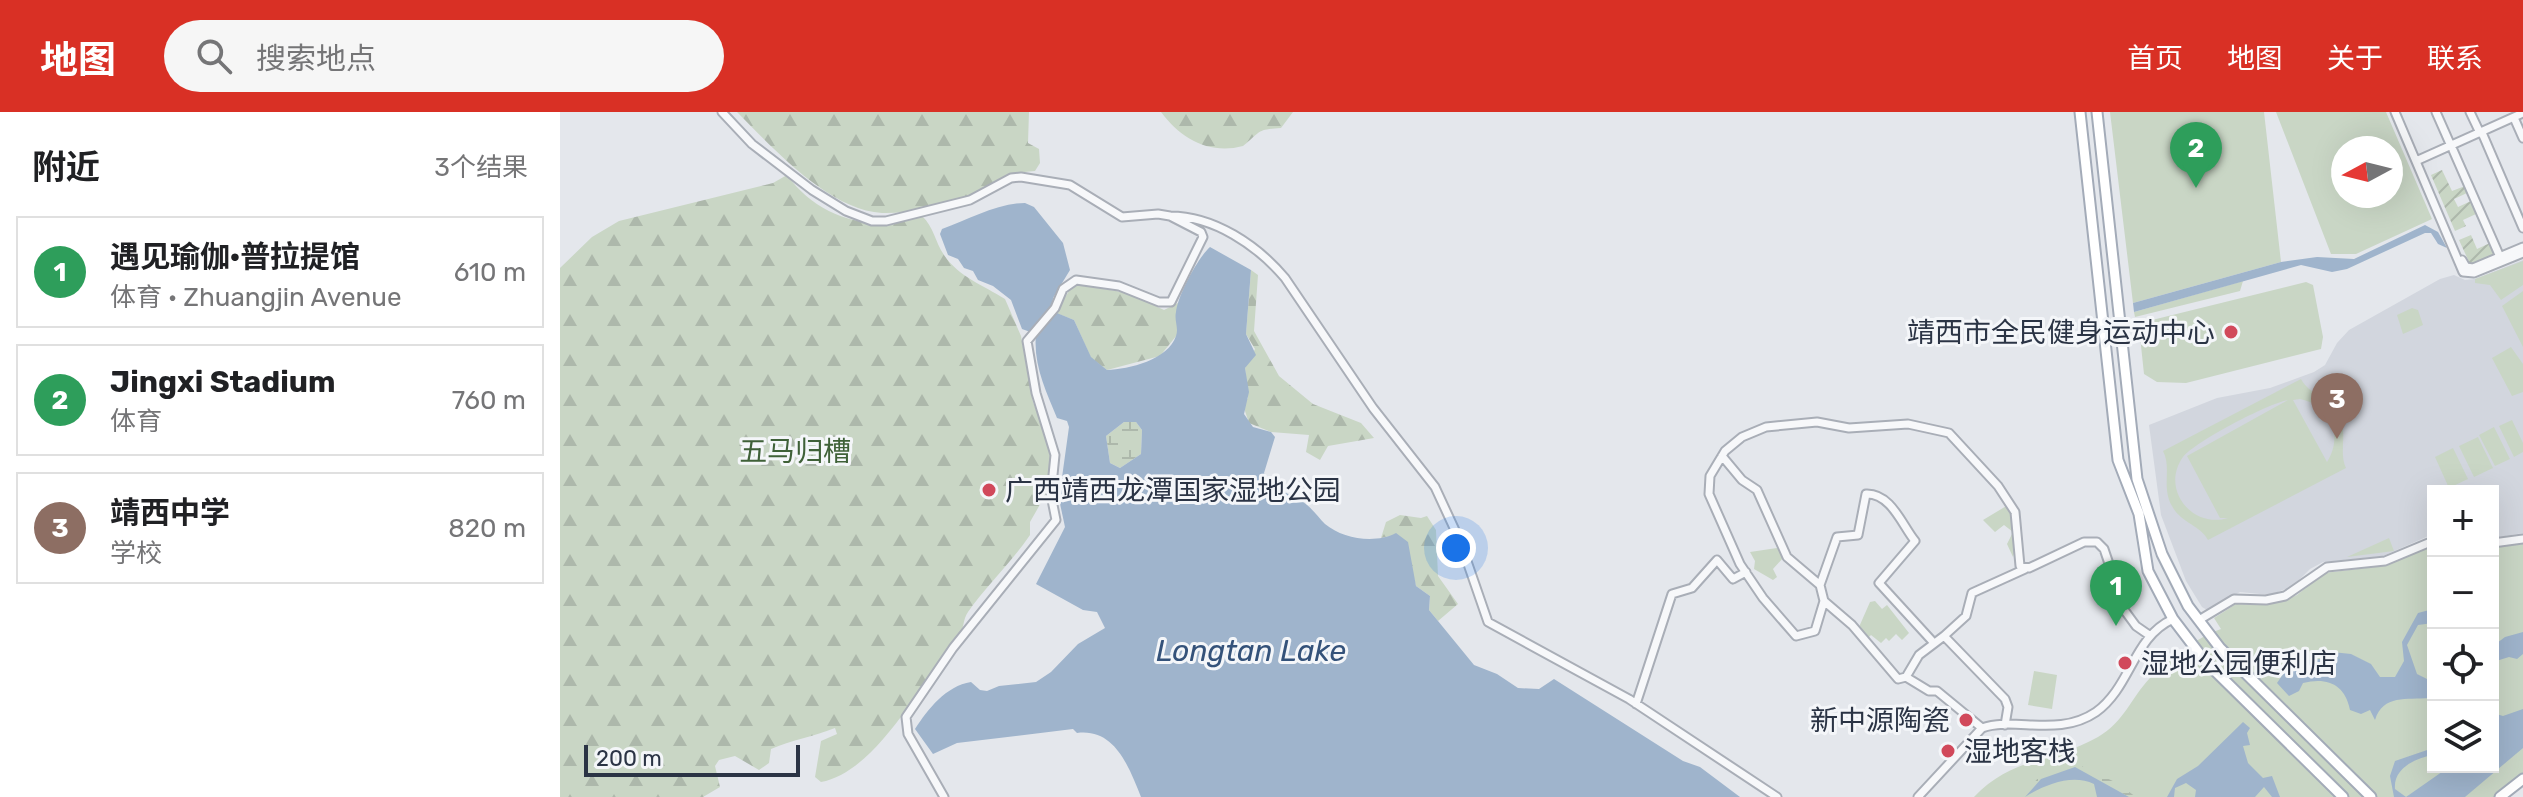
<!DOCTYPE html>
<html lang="zh">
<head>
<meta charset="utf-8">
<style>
	body { margin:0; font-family:Rubik,"Noto Sans SC",sans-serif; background:#f6f6f6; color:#202124 }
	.controls { position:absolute; right:24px; bottom:24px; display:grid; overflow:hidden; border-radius:0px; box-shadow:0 8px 32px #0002 }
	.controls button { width:72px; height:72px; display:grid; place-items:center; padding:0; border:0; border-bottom:2px solid #e0e0e0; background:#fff; color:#202124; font:40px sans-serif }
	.compass { position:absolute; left:1771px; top:24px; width:72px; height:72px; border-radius:50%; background:#fff; box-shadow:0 8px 32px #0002; rotate:263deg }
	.scale { position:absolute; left:24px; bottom:20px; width:216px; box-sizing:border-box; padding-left:8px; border:4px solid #2b3445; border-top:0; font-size:22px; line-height:28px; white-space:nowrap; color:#2b3445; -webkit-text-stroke:6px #f4f6f9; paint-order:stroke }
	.you { position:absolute; left:896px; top:436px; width:28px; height:28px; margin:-20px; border:6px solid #fff; border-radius:50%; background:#1a73e8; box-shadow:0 0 0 12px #1a73e833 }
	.badge { display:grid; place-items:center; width:52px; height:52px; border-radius:50%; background:#d93025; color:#fff; font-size:26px; font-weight:700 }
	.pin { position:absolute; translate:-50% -66px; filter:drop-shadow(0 2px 4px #0008) }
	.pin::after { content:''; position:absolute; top:42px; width:28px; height:24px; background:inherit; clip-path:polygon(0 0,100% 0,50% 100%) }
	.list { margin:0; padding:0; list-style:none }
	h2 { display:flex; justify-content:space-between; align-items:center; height:104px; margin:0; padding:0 32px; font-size:34px }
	h2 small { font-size:26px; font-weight:400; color:#757577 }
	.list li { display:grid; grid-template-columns:52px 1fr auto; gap:24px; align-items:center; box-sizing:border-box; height:112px; margin:0 16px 16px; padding:0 16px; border:2px solid #e0e0e0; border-radius:0px }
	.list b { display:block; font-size:30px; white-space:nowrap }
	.list p { margin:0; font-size:26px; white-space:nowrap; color:#757577 }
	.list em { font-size:26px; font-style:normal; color:#757577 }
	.icon { flex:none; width:44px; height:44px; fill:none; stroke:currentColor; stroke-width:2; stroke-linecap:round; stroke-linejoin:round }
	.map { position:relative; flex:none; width:1963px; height:685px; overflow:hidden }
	header { display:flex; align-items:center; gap:48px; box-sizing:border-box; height:112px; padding:0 40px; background:#d93025; color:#fff }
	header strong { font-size:38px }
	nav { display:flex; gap:44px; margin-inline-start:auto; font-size:28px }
	.search { width:560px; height:72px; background:#f6f6f6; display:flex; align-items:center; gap:20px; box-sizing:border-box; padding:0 28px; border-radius:44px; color:#757577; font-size:30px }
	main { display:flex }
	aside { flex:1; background:#fff }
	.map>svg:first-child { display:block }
</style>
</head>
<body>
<header>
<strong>地图</strong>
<div class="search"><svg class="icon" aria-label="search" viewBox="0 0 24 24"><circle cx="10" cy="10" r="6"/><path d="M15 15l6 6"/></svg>搜索地点</div>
<nav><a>首页</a><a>地图</a><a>关于</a><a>联系</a></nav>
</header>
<main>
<aside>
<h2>附近<small>3个结果</small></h2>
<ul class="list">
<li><span class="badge" style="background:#2e9e5b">1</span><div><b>遇见瑜伽·普拉提馆</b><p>体育 · Zhuangjin Avenue</p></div><em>610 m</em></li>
<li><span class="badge" style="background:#2e9e5b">2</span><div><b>Jingxi Stadium</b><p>体育</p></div><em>760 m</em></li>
<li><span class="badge" style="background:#8d6e63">3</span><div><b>靖西中学</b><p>学校</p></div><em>820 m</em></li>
</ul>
</aside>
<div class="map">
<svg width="1963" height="685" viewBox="0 0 1963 685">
	<defs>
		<pattern id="forest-firs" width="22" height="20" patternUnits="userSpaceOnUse" patternTransform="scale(2)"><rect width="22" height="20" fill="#c9d6c5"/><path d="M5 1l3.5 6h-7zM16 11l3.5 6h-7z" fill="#adb8ab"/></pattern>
		<pattern id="wetland-marsh" width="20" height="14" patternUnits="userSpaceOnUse" patternTransform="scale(2)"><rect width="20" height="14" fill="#c9d6c5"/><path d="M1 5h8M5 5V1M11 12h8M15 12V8" fill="none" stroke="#adb8ab"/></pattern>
		<pattern id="garden-furrows" width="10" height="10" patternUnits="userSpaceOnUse" patternTransform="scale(2)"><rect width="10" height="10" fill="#c9d6c5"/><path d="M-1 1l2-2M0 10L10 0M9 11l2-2" fill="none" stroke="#adb8ab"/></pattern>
	</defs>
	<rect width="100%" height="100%" fill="#e4e7ec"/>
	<path fill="#d2d6de" d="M1963 148V421L1933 426V379H1873V422L1823 444 1763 450 1750 457 1733 474 1710 483 1680 480 1647 498 1642 495 1626 469 1601 403 1589 313 1657 286 1710 276 1754 260 1765 253 1777 231 1789 218 1880 167 1894 163 1905 168 1915 167Z"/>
	<path fill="#c9d6c5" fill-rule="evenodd" d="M1550 0H1704L1721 150 1573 191Z
		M1716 0H1826L1872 107 1796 142H1771ZM1783 36H1831V84H1783Z
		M1963 149V173L1941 188 1930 173 1915 171V167Z
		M1683 169 1680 179 1575 205 1574 200Z
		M1746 170 1753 173 1763 225 1761 237 1626 271 1597 270 1584 262 1579 215 1584 210Z
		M1963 179V235L1942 194Z
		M1852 196 1858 198 1863 213 1843 222 1837 203Z
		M1951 235 1963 252V280L1952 284 1932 246Z
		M1741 267C1749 283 1769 284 1778 301 1789 320 1778 339 1786 356L1648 428C1640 413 1621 411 1612 394 1601 375 1612 356 1603 339ZM1740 287C1770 293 1784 323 1767 350L1733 288ZM1728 288 1627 344 1660 406H1668C1632 417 1600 377 1623 345 1636 329 1707 292 1728 288Z
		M1952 308 1963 331V340L1954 345 1939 314Z
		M1934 315 1950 347 1935 354 1919 323Z
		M1918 325 1933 356 1914 365 1899 334Z
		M1893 336 1908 367 1889 376 1875 345Z
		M1448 393 1457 431 1453 445 1447 432 1453 420 1444 413 1435 420 1423 408Z
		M1829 426 1834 439 1787 445Z
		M1963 432V662L1934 685H1414C1453 644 1492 651 1538 625 1564 610 1571 586 1590 566 1608 548 1637 525 1661 517L1654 506 1676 492 1702 493 1723 489 1737 483 1764 461 1823 454 1873 433V655H1933V435Z
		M1217 436 1224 445 1213 457 1217 465 1213 468 1194 457 1195 449 1190 440Z
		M1315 489 1322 497 1327 493 1349 521 1342 528 1336 522 1329 529 1326 526 1321 531 1311 523 1307 527 1299 515 1310 490Z
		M1474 559 1497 563 1492 597 1468 593Z"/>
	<path fill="url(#forest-firs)" d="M177 0H469L468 31 479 37 480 51 475 59C436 61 433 76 401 86 377 93 347 102 322 101 268 98 212 35 177 0Z
		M601 0H733L721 16C695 18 702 19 683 34 650 43 621 27 601 0Z
		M227 63C259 107 312 121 362 104 374 115 375 130 384 143 399 165 423 173 445 187L461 224 473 290 488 328 492 350 486 382 470 410V423C452 450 427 473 408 500 403 507 404 516 400 522 395 529 389 534 384 541 357 581 312 661 261 670L255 665 261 629 277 622 275 616C253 625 231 628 211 637L209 651 199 658 175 644 159 648 155 654 160 675 143 685H0V156L32 125 59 109 213 71Z
		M691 158 698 163 694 219 719 264 753 292 801 311 814 326 768 334 760 348 746 340 749 323 711 320 689 311 683 293 688 286 685 256 695 237 686 222Z
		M513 172 568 181 604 198 618 191 617 223 600 244 547 258 531 246 514 208 496 201Z
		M840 403 861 406 867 404 876 418 878 464 898 492 878 509 869 498 870 484 856 474 851 455 831 424 821 426 826 410Z"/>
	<path fill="url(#wetland-marsh)" d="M564 310H576L582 318 581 342 560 356 550 351 546 324Z
		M1517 652 1557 671 1576 685H1569L1515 655 1483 665 1465 685H1461L1480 664Z"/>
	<path fill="url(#garden-furrows)" d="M1882 58 1892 79 1905 74 1907 81 1894 87 1898 95 1911 89 1916 102 1903 108 1906 114 1895 119 1871 63Z
		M1911 123 1917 137 1930 131 1935 142 1910 152 1899 128Z"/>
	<path fill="#9fb4cc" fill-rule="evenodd" d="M465 91 474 95 503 131 510 158 493 186 492 199 514 208 531 245 547 258C569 257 608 248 616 224 619 216 614 209 616 200 618 183 637 147 650 135L691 158 686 222 696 243 685 256 689 280 684 302 693 315 711 320 715 325 704 361C714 379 727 380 743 390 752 396 758 405 765 412 783 427 815 432 836 421L848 430 856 474 870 484 869 498 914 553 937 562 958 576 979 577 994 567 1123 649 1140 655 1180 685H581C569 655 555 616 517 621L513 617 397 631 373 642 355 617C368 597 386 574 411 570L420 578 427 579 439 574 476 570 491 560 518 532 545 516 537 500 523 498 476 472 505 415 499 387 509 315 507 309 497 306C486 279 473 253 476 222L462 217 451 188 433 174 418 168 413 159 404 156 398 147 388 143 380 122 382 117C408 108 437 91 465 91ZM564 310H576L582 318 581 342 560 356 550 351 546 324Z
		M1865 113 1878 120 1887 136 1878 132 1871 121H1865L1787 157 1772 160 1741 153 1574 200 1573 191 1721 150 1757 145 1794 147Z
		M1873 497V511L1858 513 1847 533 1857 562 1873 570V584L1869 586C1847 588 1823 582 1815 608L1810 598 1801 602 1790 598C1785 572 1767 565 1743 571L1739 579 1729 584 1717 571 1732 549 1761 547 1772 540 1791 542 1811 552 1820 565H1835L1844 549 1842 530 1858 501Z
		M1963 520V542L1957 547 1949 545 1933 550V534L1945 525Z
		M1963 597V636L1905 685H1846L1889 655H1933V601L1943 604Z
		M1683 610 1690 616 1687 621 1690 633 1683 634 1688 651 1703 666 1712 664 1720 685H1712L1704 675 1695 685H1635L1636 678 1626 671 1615 676 1614 685H1607L1617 667 1638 654Z
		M1873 636V643C1856 646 1833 656 1835 677L1846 685H1834L1830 664 1835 649Z
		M1515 655 1569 685H1537L1534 672C1512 661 1484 673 1465 685L1481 667Z"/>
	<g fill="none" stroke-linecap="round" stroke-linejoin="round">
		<defs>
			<path id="minor" d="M162 0 192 32 252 78 286 99 312 109H326L410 88 451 66 461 65 510 73 562 105 598 102 610 104
				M1835 0 1903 160 1914 161 1963 141
				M1876 0 1891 34
				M1910 0 1920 21
				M1955 8 1963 26
				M1923 23 1963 116
				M1893 38 1940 145
				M1856 49 1963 1
				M1902 148 1906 155 1913 156 1963 135
				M1162 344 1182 368 1197 378 1227 445 1260 473
				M1933 431 1963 427
				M1264 489 1255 519 1236 524 1203 486 1180 452 1149 382 1150 364 1165 339 1182 325 1206 315 1257 310 1289 316 1348 312 1389 321 1438 374 1455 400 1460 454 1469 456 1524 430H1537L1544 437 1565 499 1576 514 1589 523
				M1639 508 1674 487 1706 488 1725 484 1767 455 1825 449 1873 429
				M1373 530 1319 471 1355 429C1342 413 1331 381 1306 382L1298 423 1277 425 1260 473 1264 489 1292 513 1338 567 1346 565 1369 579H1377L1422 616
				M1346 565 1359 543 1384 524
				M1076 592 1112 482 1132 476 1157 448 1173 467 1186 460
				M1445 613 1448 595 1445 587 1384 524 1406 504 1412 481 1465 457
				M384 685 348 622 346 605 393 536 496 408 491 383 495 343 476 281 467 229 495 196 503 177 516 168 559 174 599 190H611L643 125 641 120 610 104C654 104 697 133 725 166L813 296 875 375 900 429 928 510 1069 587 1217 685
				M1358 685 1422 616C1454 604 1498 626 1536 600 1571 575 1573 525 1613 507"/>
			<path id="major" d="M1520 0 1558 348 1579 402 1588 459 1613 507 1645 549 1783 685
				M1537 0 1577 367 1602 442 1628 494 1660 536 1811 685
				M1940 685 1963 667"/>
		</defs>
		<use href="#minor" stroke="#a9aeb7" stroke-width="11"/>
		<use href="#major" stroke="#a3abb8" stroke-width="13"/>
		<use href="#minor" stroke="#f7f8fa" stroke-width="7"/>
		<use href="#major" stroke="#fff" stroke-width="9"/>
	</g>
	<g fill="#d1495b" stroke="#f4f6f9" stroke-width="3">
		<circle cx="1671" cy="220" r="8"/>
		<circle cx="429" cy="378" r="8"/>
		<circle cx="1565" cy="551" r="8"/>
		<circle cx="1406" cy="608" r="8"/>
		<circle cx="1388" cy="639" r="8"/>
	</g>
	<g text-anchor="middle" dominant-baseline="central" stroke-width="6" stroke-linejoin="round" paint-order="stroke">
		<g font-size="28" fill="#2b3445" stroke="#f4f6f9" text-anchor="start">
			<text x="1655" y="220" text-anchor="end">靖西市全民健身运动中心</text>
			<text x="445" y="378">广西靖西龙潭国家湿地公园</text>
			<text x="1581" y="551">湿地公园便利店</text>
			<text x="1390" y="608" text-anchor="end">新中源陶瓷</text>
			<text x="1404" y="639">湿地客栈</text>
		</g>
		<g font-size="28" fill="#3f6138" stroke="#f4f6f9">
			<text x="235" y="339">五马归槽</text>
		</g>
		<g font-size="30" font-style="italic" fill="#34527a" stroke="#f4f6f9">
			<text x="691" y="539">Longtan Lake</text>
		</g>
	</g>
</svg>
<div class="controls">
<button>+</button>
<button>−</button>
<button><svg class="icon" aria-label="locate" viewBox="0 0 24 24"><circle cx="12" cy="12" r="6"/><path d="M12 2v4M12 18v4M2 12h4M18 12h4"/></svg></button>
<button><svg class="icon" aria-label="layers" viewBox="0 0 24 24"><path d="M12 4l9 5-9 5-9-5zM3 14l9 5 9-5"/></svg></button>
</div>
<svg class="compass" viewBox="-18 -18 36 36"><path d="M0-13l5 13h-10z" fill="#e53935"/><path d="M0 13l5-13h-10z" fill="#757577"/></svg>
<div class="scale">200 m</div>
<div class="you"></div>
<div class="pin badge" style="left:1556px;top:514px;background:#2e9e5b">1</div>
<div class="pin badge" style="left:1636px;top:76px;background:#2e9e5b">2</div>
<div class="pin badge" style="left:1777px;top:327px;background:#8d6e63">3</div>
</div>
</main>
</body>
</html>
